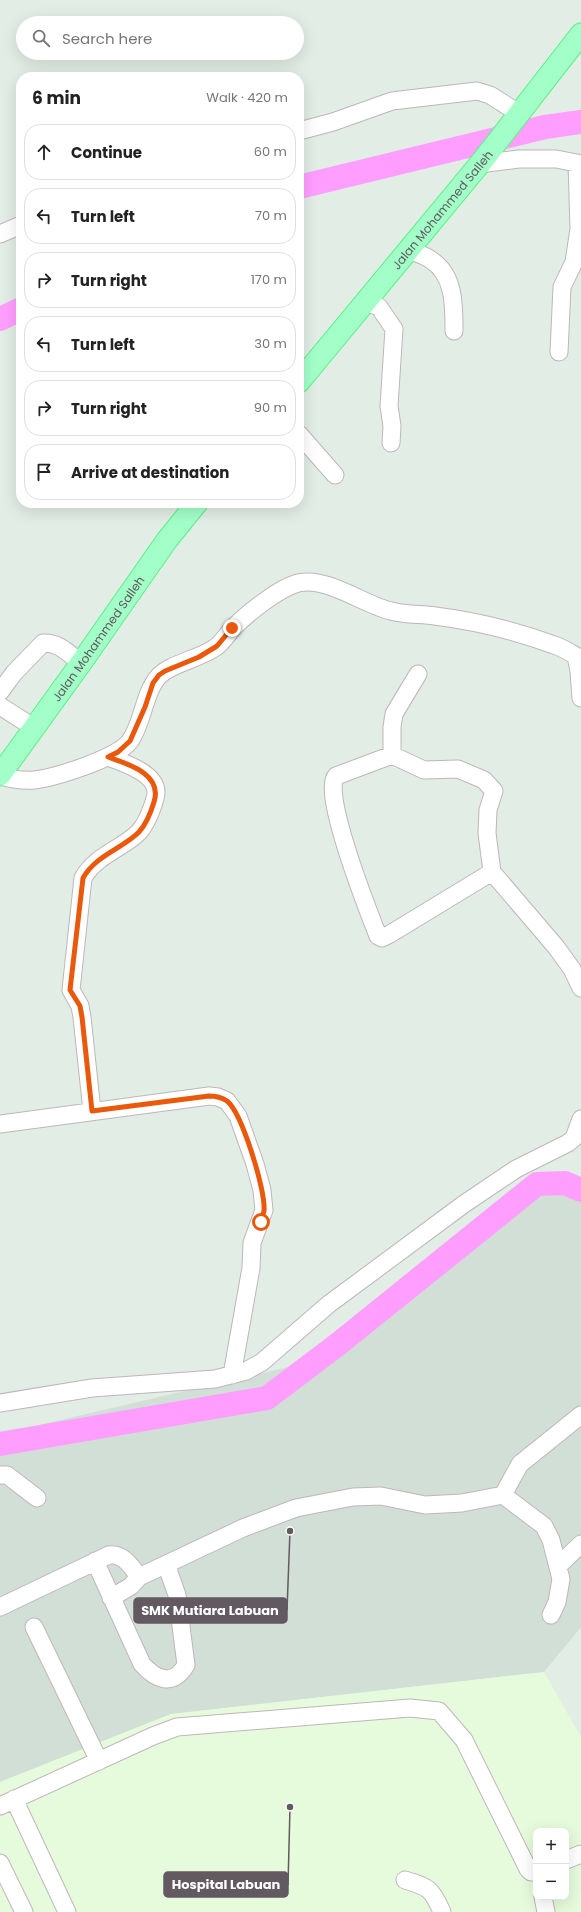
<!DOCTYPE html>
<html lang="en">
<head>
<meta charset="utf-8">
<style>
	body { margin:0; font-family:Poppins,sans-serif; background:#f2f2f2; color:#222 }
	.controls { position:absolute; right:12px; bottom:12px; display:grid; overflow:hidden; border-radius:8px; box-shadow:0 4px 16px #0002 }
	.controls button { width:36px; height:36px; display:grid; place-items:center; padding:0; border:0; border-bottom:1px solid #e0e0e0; background:#fff; color:#222; font:20px sans-serif }
	.stop { position:absolute; width:12px; height:12px; margin:-9px; border:3px solid #ea580c; border-radius:50%; background:#fff }
	.stop.end { background:#ea580c; border-color:#fff; box-shadow:0 1px 4px #0008 }
	.list { margin:0; padding:0; list-style:none }
	h2 { display:flex; justify-content:space-between; align-items:center; height:52px; margin:0; padding:0 16px; font-size:17px }
	h2 small { font-size:13px; font-weight:400; color:#767676 }
	.list li { display:grid; grid-template-columns:26px 1fr auto; gap:12px; align-items:center; box-sizing:border-box; height:56px; margin:0 8px 8px; padding:0 8px; border:1px solid #e0e0e0; border-radius:16px }
	.list b { display:block; font-size:15px; white-space:nowrap }
	.list em { font-size:13px; font-style:normal; color:#767676 }
	.icon { flex:none; width:22px; height:22px; fill:none; stroke:currentColor; stroke-width:2; stroke-linecap:round; stroke-linejoin:round }
	.map { position:relative; flex:none; width:581px; height:1912px; overflow:hidden }
	.search { position:absolute; background:#fff; box-shadow:0 4px 16px #0002; left:16px; top:16px; width:288px; height:44px; display:flex; align-items:center; gap:10px; box-sizing:border-box; padding:0 14px; border-radius:22px; color:#767676; font-size:15px }
	.panel { position:absolute; background:#fff; box-shadow:0 4px 16px #0002; left:16px; top:72px; width:288px; height:436px; border-radius:16px }
	.map>svg:first-child { display:block }
</style>
</head>
<body>
<div class="map">
<svg width="581" height="1912" viewBox="0 0 581 1912">
	<rect width="100%" height="100%" fill="#e1ede5"/>
	<path fill="#d2dfd6" d="M539 1186 581 1198V1627L544 1672 171 1714 0 1782V1434L293 1366Z"/>
	<path fill="#e6fbdb" fill-rule="evenodd" d="M544 1672 581 1737V1912H0V1782L171 1714ZM536 1831H566V1897H536Z"/>
	<g fill="none" stroke-linecap="round" stroke-linejoin="round">
		<path stroke="#ff9eff" stroke-width="24" d="M299 187 545 127 581 122
			M0 319 21 309
			M0 1444 267 1398 337 1345 537 1184 565 1183 581 1190"/>
		<defs>
			<path id="minor" d="M299 131 333 122 392 101 477 91 490 95 520 114
				M479 164 519 159H556L581 164
				M0 234 21 225
				M408 250C416 253 425 255 431 260 455 275 454 307 454 331
				M366 302 379 307 394 329 389 406 392 426 391 443
				M559 352 562 287 574 262 579 229 577 163
				M299 434 335 475
				M576 656 579 671 581 698
				M418 674 394 714 392 727V755L336 776C321 792 369 913 378 936L382 938 390 934 492 872
				M0 692 14 673 43 643C59 642 69 654 81 663
				M0 706 33 727
				M392 755 424 770 458 769 484 780 494 791 488 810 487 833 492 872 556 947 572 969 581 988
				M0 776C11 779 22 781 34 780 54 778 118 758 130 741 143 723 144 692 159 676 171 663 200 659 216 647 223 642 228 633 234 627 248 613 279 588 298 583 327 576 364 605 391 611 405 615 421 614 435 616 475 621 516 631 554 645 564 648 572 654 581 659
				M92 1111 82 1017 80 1006 71 990 83 878C96 855 122 849 139 832 146 824 150 814 153 805 154 801 156 797 156 793 157 773 122 762 108 757
				M0 1124 209 1096 218 1097 227 1101 238 1116 255 1164 262 1190 264 1210 252 1243 251 1268 232 1375
				M0 1403 92 1388 215 1379 246 1371 262 1362 329 1304 464 1204 516 1169 568 1143 574 1138 581 1119
				M0 1475H7L37 1498
				M503 1495 520 1464 581 1415
				M95 1561 142 1664C156 1680 173 1687 186 1665L177 1595 166 1564
				M558 1566 581 1544
				M111 1598 131 1586 139 1577
				M0 1607 109 1555C123 1553 132 1567 139 1577L243 1528 296 1508 353 1497 381 1496 425 1505 462 1503 503 1495 544 1526 551 1540 561 1579 557 1602 551 1615
				M34 1627 99 1761
				M14 1799 67 1912
				M0 1806 153 1736 177 1727 410 1708 439 1711 464 1740 528 1869 531 1872H536
				M566 1860 581 1854
				M0 1863 24 1912
				M405 1880C429 1887 432 1889 442 1912
				M543 1897 546 1912"/>
			<g id="major">
				<path id="s1" d="M299 382 483 160 581 34"/>
				<path id="s2" d="M0 775 81 663 167 540 197 503"/>
			</g>
		</defs>
		<use href="#minor" stroke="#beb6bc" stroke-width="19"/>
		<use href="#major" stroke="#54f380" stroke-width="23"/>
		<use href="#minor" stroke="#fff" stroke-width="17"/>
		<use href="#major" stroke="#a3ffc8" stroke-width="21"/>
	</g>
	<g fill="none" stroke-linecap="round" stroke-linejoin="round">
		<path stroke="#ea580c" stroke-width="5" d="M232 628 217 646 199 657 165 671 159 675 153 683 145 707 130 741 118 752 108 757C128 764 163 774 154 802 151 812 147 823 139 832 122 849 96 855 83 878L70 990 80 1006 82 1017 92 1111 209 1096C216 1096 221 1097 227 1101 242 1113 266 1191 264 1211 263 1214 262 1219 261 1222"/>
	</g>
	<g text-anchor="middle" dominant-baseline="central" stroke-width="4" stroke-linejoin="round" paint-order="stroke">
		<g font-size="12" fill="#625961" stroke="#fff">
			<text stroke="none"><textPath href="#s1" startOffset="224">Jalan Mohammed Salleh</textPath></text>
			<text stroke="none"><textPath href="#s2" startOffset="168">Jalan Mohammed Salleh</textPath></text>
		</g>
	</g>
	<path fill="none" stroke="#625961" stroke-width="1.5" d="M290 1531L287 1610M290 1807L288 1885"/>
	<g fill="#625961" stroke="#fff" stroke-width="1.5">
		<circle cx="290" cy="1531" r="4"/>
		<circle cx="290" cy="1807" r="4"/>
	</g>
	<g fill="#625961" stroke="#625961" stroke-width="1.5">
		<rect x="134" y="1598" width="153" height="25" rx="4"/>
		<rect x="164" y="1872" width="124" height="25" rx="4"/>
	</g>
	<g font-size="13" text-anchor="middle" font-weight="bold" fill="#fff">
		<text x="210" y="1615">SMK Mutiara Labuan</text>
		<text x="226" y="1889">Hospital Labuan</text>
	</g>
</svg>
<div class="controls">
<button>+</button>
<button>−</button>
</div>
<div class="stop" style="left:261px;top:1222px"></div>
<div class="stop end" style="left:232px;top:628px"></div>
<div class="search"><svg class="icon" aria-label="search" viewBox="0 0 24 24"><circle cx="10" cy="10" r="6"/><path d="M15 15l6 6"/></svg>Search here</div>
<section class="panel">
<h2>6 min<small>Walk · 420 m</small></h2>
<ul class="list">
<li><svg class="icon" aria-label="ahead" viewBox="0 0 24 24"><path d="M12 20V5M6 11l6-6 6 6"/></svg><div><b>Continue</b></div><em>60 m</em></li>
<li><svg class="icon" aria-label="left" viewBox="0 0 24 24"><path d="M17 20v-9H6M10 6l-5 5 5 5"/></svg><div><b>Turn left</b></div><em>70 m</em></li>
<li><svg class="icon" aria-label="right" viewBox="0 0 24 24"><path d="M7 20v-9h11M14 6l5 5-5 5"/></svg><div><b>Turn right</b></div><em>170 m</em></li>
<li><svg class="icon" aria-label="left" viewBox="0 0 24 24"><path d="M17 20v-9H6M10 6l-5 5 5 5"/></svg><div><b>Turn left</b></div><em>30 m</em></li>
<li><svg class="icon" aria-label="right" viewBox="0 0 24 24"><path d="M7 20v-9h11M14 6l5 5-5 5"/></svg><div><b>Turn right</b></div><em>90 m</em></li>
<li><svg class="icon" aria-label="arrive" viewBox="0 0 24 24"><path d="M6 21V4h12l-3 4 3 4H6"/></svg><div><b>Arrive at destination</b></div></li>
</ul>
</section>
</div>
</body>
</html>
